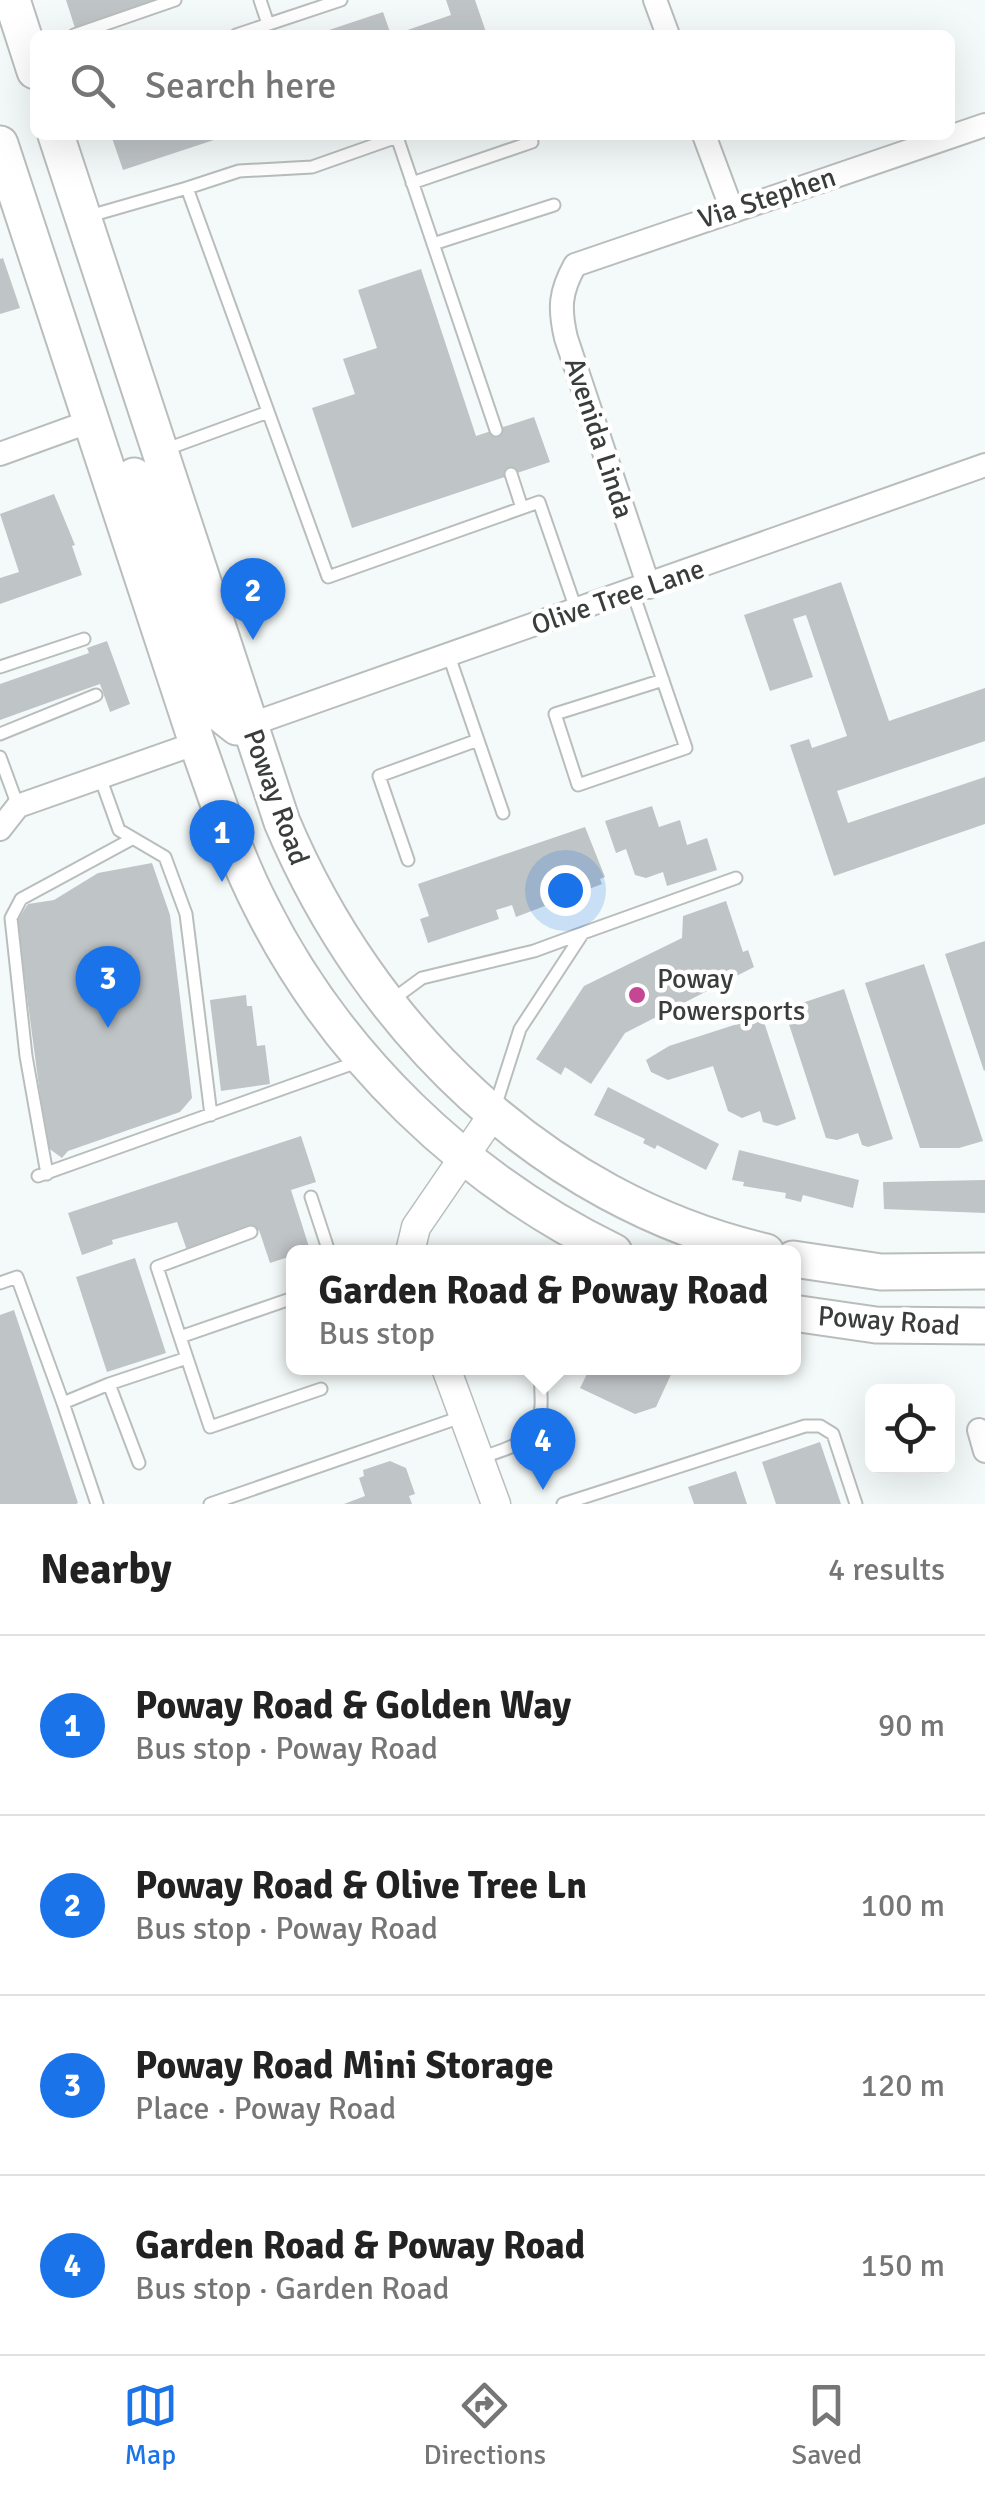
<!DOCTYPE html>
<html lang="en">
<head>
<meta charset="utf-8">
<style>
	body { margin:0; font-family:Signika,sans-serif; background:#f6f6f6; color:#222 }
	.controls { position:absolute; right:30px; bottom:30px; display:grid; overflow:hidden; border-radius:15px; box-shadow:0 10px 40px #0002 }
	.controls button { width:90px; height:90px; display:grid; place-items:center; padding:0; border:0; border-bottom:2px solid #e0e0e0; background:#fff; color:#222; font:50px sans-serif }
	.you { position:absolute; left:565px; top:890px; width:35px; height:35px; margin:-25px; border:8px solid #fff; border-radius:50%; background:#1a73e8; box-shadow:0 0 0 15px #1a73e833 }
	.badge { display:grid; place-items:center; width:65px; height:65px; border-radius:50%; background:#1a73e8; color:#fff; font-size:32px; font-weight:700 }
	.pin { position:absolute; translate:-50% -82px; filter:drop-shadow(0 2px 5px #0008) }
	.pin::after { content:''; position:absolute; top:52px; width:35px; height:30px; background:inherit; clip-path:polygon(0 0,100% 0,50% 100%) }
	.popup { position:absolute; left:286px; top:1245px; width:515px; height:130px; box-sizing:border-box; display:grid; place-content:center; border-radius:15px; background:#fff; filter:drop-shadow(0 2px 8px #0005); font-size:32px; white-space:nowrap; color:#767676 }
	.popup b { font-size:38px; color:#222 }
	.popup::after { content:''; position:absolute; left:50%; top:100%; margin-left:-20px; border:20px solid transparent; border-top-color:#fff }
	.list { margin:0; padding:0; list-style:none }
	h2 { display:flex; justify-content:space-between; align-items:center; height:130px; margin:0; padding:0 40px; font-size:42px }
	h2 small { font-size:32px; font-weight:400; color:#767676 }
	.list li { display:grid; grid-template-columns:65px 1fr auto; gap:30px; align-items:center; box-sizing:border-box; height:180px; padding:0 40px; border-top:2px solid #e0e0e0 }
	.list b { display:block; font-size:38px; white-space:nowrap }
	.list p { margin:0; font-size:32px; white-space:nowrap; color:#767676 }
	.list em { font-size:32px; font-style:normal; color:#767676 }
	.icon { flex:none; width:55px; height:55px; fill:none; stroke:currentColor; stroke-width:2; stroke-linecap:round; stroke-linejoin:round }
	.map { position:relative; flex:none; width:985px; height:1504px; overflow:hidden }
	.search { position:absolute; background:#fff; box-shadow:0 10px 40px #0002; left:30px; right:30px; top:30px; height:110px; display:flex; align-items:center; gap:25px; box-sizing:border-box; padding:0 35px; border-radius:15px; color:#767676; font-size:38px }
	.sheet { height:850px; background:#fff }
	nav { display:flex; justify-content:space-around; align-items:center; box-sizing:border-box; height:140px; border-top:2px solid #e0e0e0; background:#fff; font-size:28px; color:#767676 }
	nav a { display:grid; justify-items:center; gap:5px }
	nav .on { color:#1a73e8 }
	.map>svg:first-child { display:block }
</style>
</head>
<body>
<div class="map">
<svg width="985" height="1504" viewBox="0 0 985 1504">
	<rect width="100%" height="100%" fill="#f4faf9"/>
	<path fill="#bfc4c6" d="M66 0H157V1L75 28Z
		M446 0H475L487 35H393L451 15Z
		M383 12 391 35H317V34Z
		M111 135H226V136L123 170Z
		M3 258 20 308 0 314V259Z
		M421 269 476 436 534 417 550 462 352 528 312 408 355 394 343 359 377 348 358 290Z
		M54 494 75 545 72 546 82 575 0 604V578L19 572 0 514Z
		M841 582 889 721 985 688V741L837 791 848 823 985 777V824L834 876 790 745 809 739 812 748 847 736 806 615 793 619 813 677 770 691 744 615Z
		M107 641 130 704 110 712 100 684 0 720V684L89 653 87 648Z
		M652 806 659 827 680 820 687 845 707 838 717 870 667 886 663 872 646 878 635 875 626 849 616 853 605 821Z
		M585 827 605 877 600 879 602 884 516 917 512 905 496 910 499 919 428 943 420 919 429 916 418 884Z
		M152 863 170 915 192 1098 180 1112 68 1151 62 1158 47 1147 17 921 28 904 54 900 98 873Z
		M726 901 743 952 748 950 754 967 625 1033 591 1084 565 1067 561 1075 536 1059 584 986 682 938 683 916Z
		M985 941V1070L984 1071 945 954Z
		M924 964 983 1141 959 1148H920L865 983Z
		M844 989 893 1139 868 1147 862 1145 858 1133 837 1140 826 1138 784 1009Z
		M246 995 247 1006H252L257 1046 265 1045 270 1084 221 1091 210 1000Z
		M762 1016 796 1119 777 1126 763 1122 760 1111 742 1118 728 1111 713 1066 668 1080 651 1072 646 1060 669 1046Z
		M608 1087 719 1144 706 1170 657 1145 655 1149 643 1143 645 1139 594 1115Z
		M301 1136 316 1182 291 1190 310 1250 270 1263 259 1230 188 1253 177 1222 112 1240 113 1244 82 1255 68 1213Z
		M739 1150 859 1180 853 1208 803 1195 801 1202 785 1198 786 1193 743 1186 744 1182 732 1180Z
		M985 1180V1213L884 1209 883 1182Z
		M135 1258 166 1353 107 1372 76 1277Z
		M14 1310 78 1503 76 1504H0V1315Z
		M590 1368H674L656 1407 635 1414 580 1388Z
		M820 1442 841 1504H776L762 1462Z
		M390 1461 406 1468 415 1494 409 1496 412 1504H344L365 1496 359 1478 364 1476 363 1470Z
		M736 1471 747 1504H694L688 1487Z"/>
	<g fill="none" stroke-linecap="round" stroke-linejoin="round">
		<defs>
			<path id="service" d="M260 0 268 24
				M74 35 175 0
				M236 35 341 0
				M412 183 532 142
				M86 217 187 188
				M433 244 554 205
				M496 430 397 137 312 167 239 171 187 188 328 577 539 502 577 612
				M164 450 268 412
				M511 474 522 508
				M633 593 686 748 578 785 555 714 663 680
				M449 656 503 813
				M0 667 84 639
				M0 734 96 695
				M0 757 18 806
				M100 777 119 830 165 857 186 914 211 1115
				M408 860 379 776 478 740
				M392 1000 422 978 534 951 583 933
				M495 1107 520 1029 583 933 736 878
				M47 1174 26 1056 11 918 21 899 130 840
				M38 1176 360 1061
				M311 1197 329 1252
				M0 1283 17 1277 63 1403 109 1384
				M293 1298 180 1337 210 1427 321 1389
				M180 1337 157 1267 251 1232
				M63 1403 97 1504
				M480 1458C510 1447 539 1443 541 1406 542 1391 538 1382 545 1368
				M139 1463 109 1384 187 1358
				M210 1504 464 1416
				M563 1504 805 1426H820L833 1434 856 1504"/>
			<path id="minor" d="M655 0 668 35
				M704 135 732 210
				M0 454 91 421
				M649 587 566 338C559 308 560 292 575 265L985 125
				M249 725 985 465
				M0 829 18 806 197 743
				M979 1430 985 1451"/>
			<path id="tertiary" d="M410 1252 416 1227 492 1116
				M446 1368 496 1504"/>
			<path id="primary" d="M12 0 35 71
				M56 135 282 822C369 1029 543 1200 766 1252
				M0 144 197 743C217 798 234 854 261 906 336 1056 464 1179 614 1252
				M134 476 213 708 237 727 249 725
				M793 1259 881 1272 985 1271
				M793 1313 876 1325 985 1326"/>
		</defs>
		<use href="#service" stroke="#b9bebd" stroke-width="15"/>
		<use href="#minor" stroke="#b9bebd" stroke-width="26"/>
		<use href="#tertiary" stroke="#b9bebd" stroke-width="31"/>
		<use href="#primary" stroke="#b9bebd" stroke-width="39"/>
		<use href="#service" stroke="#fff" stroke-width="11"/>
		<use href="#minor" stroke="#fff" stroke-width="22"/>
		<use href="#tertiary" stroke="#fff" stroke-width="28"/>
		<use href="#primary" stroke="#fff" stroke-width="35"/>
	</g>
	<circle fill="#c54693" stroke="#fff" stroke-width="4" cx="637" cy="995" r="10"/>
	<g text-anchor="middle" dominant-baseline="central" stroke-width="9" stroke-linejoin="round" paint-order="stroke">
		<g font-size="28" fill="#3b3d3d" stroke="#fff">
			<text transform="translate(767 198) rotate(-18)">Via Stephen</text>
			<text transform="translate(599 438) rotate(72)">Avenida Linda</text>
			<text transform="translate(618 597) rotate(-19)">Olive Tree Lane</text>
			<text transform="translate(276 797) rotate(70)">Poway Road</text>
			<text transform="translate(889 1321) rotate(4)">Poway Road</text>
		</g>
		<g font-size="28" fill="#3b3d3d" stroke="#fff" text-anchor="start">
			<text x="657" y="979">Poway<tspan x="657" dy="32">Powersports</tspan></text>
		</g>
	</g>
</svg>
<div class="controls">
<button><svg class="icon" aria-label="locate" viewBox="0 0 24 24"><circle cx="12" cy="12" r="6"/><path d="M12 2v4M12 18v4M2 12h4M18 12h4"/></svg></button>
</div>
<div class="you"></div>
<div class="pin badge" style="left:222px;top:882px">1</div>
<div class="pin badge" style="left:253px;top:640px">2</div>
<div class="pin badge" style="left:108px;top:1028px">3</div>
<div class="pin badge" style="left:543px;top:1490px">4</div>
<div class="popup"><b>Garden Road &amp; Poway Road</b>Bus stop</div>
<div class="search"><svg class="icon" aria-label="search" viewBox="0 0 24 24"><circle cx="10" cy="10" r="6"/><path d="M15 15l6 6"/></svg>Search here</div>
</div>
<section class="sheet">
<h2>Nearby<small>4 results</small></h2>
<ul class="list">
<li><span class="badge">1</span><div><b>Poway Road &amp; Golden Way</b><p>Bus stop · Poway Road</p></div><em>90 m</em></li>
<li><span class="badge">2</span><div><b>Poway Road &amp; Olive Tree Ln</b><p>Bus stop · Poway Road</p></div><em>100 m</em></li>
<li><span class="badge">3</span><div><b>Poway Road Mini Storage</b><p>Place · Poway Road</p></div><em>120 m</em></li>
<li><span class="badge">4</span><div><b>Garden Road &amp; Poway Road</b><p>Bus stop · Garden Road</p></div><em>150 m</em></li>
</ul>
</section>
<nav>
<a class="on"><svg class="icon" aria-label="map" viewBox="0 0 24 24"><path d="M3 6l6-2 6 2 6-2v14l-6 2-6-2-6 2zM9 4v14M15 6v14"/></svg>Map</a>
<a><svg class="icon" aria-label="directions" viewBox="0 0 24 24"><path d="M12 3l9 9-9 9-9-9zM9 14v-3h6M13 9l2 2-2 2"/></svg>Directions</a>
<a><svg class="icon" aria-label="saved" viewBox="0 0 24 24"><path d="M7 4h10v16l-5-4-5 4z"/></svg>Saved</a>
</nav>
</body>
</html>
